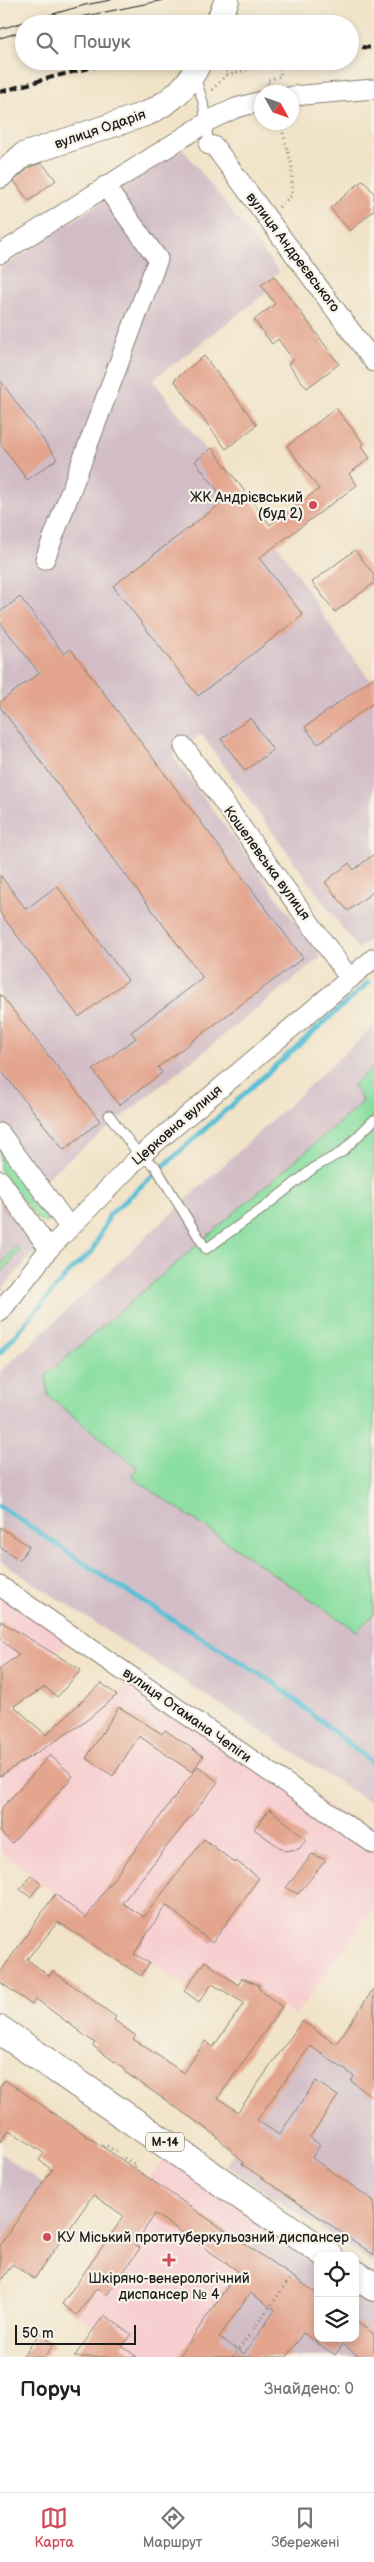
<!DOCTYPE html>
<html lang="uk">
<head>
<meta charset="utf-8">
<style>
	body { margin:0; font-family:"Balsamiq Sans",sans-serif; background:#f6f6f6; color:#222 }
	.controls { position:absolute; right:15px; bottom:15px; display:grid; overflow:hidden; border-radius:10px; box-shadow:0 2px 8px #0003 }
	.controls button { width:45px; height:45px; display:grid; place-items:center; padding:0; border:0; border-bottom:1px solid #e0e0e0; background:#fff; color:#222; font:25px sans-serif }
	.compass { position:absolute; left:254px; top:85px; width:45px; height:45px; border-radius:50%; background:#fff; box-shadow:0 2px 8px #0003; rotate:130deg }
	.scale { position:absolute; left:15px; bottom:12px; width:121px; box-sizing:border-box; padding-left:5px; border:2px solid #1c1c1c; border-top:0; font-size:14px; line-height:18px; white-space:nowrap; color:#1c1c1c; -webkit-text-stroke:4px #f7f3e8; paint-order:stroke }
	.list { margin:0; padding:0; list-style:none }
	h2 { display:flex; justify-content:space-between; align-items:center; height:65px; margin:0; padding:0 20px; font-size:21px }
	h2 small { font-size:16px; font-weight:400; color:#767676 }
	.icon { flex:none; width:28px; height:28px; fill:none; stroke:currentColor; stroke-width:2; stroke-linecap:round; stroke-linejoin:round }
	.map { position:relative; flex:none; width:374px; height:2357px; overflow:hidden }
	.search { position:absolute; background:#fff; box-shadow:0 2px 8px #0003; left:15px; right:15px; top:15px; height:55px; display:flex; align-items:center; gap:12px; box-sizing:border-box; padding:0 18px; border-radius:28px; color:#767676; font-size:19px }
	.sheet { height:135px; background:#fff }
	nav { display:flex; justify-content:space-around; align-items:center; box-sizing:border-box; height:70px; border-top:1px solid #e0e0e0; background:#fff; font-size:14px; color:#767676 }
	nav a { display:grid; justify-items:center; gap:2px }
	nav .on { color:#d1495b }
	.map>svg:first-child { display:block }
</style>
</head>
<body>
<div class="map">
<svg width="374" height="2357" viewBox="0 0 374 2357">
	<rect width="100%" height="100%" fill="#f7f3e8"/>
	<filter id="ink" filterUnits="userSpaceOnUse"><feTurbulence type="fractalNoise" baseFrequency=".02" numOctaves="2"/><feDisplacementMap in="SourceGraphic" scale="10" xChannelSelector="R" yChannelSelector="G"/><feConvolveMatrix kernelMatrix="1 2 1 2 8 2 1 2 1" color-interpolation-filters="sRGB"/></filter>
	<filter id="wash" filterUnits="userSpaceOnUse"><feTurbulence type="fractalNoise" baseFrequency=".0096" numOctaves="4" result="noise"/><feDisplacementMap in="SourceGraphic" scale="20" xChannelSelector="R" yChannelSelector="G"/><feGaussianBlur stdDeviation="1.12" result="paint"/><feColorMatrix in="noise" values="0 0 0 0 0 0 0 0 0 0 0 0 0 0 0 0 0 1.4 0 .05"/><feComposite in="paint" operator="in"/></filter>
	<g filter="url(#wash)">
		<rect width="100%" height="100%" fill="#f1e3c8"/>
		<path fill="#f7cfd1" d="M0 1586 79 1634 0 1695Z
			M137 1677 374 1837V1907L295 2016 269 1998 259 1989V1985L220 1972 206 1961 187 1987 72 1913 74 1909 0 1851V1776L81 1724Z
			M171 2148 271 2220 179 2357H137L62 2304Z"/>
		<path fill="#d2bdc6" d="M183 149 279 272 261 285 266 293 153 380 280 548 334 632 374 685V936L358 949 201 734 173 756 321 957 31 1190 0 1148V269Z
			M374 1026V1805L0 1561V1372Z
			M0 1182 44 1240 0 1292Z
			M374 2025V2264L225 2165 319 2033 353 2056Z
			M0 2153 59 2195 0 2283Z
			M271 2220 318 2256V2338H355V2284L374 2298V2357H179Z"/>
		<path fill="#89dea0" stroke="#527d5e" d="M374 1066V1614L357 1631 132 1477 137 1467 48 1396 46 1375 363 1102 353 1085Z
			M0 1146 49 1214V1221L44 1223 36 1218 0 1170Z
			M16 1246 20 1251 0 1274V1266Z"/>
		<g fill="none" stroke-linecap="round" stroke-linejoin="round">
			<path stroke="#58bfd5" stroke-width="5" d="M0 1353 69 1272 92 1252 110 1214 368 983
				M0 1506 106 1578 274 1683 374 1764"/>
		</g>
		<g id="blocks">
			<path fill="#e3a58e" fill-rule="evenodd" d="M42 163 56 180 29 201 14 181 30 167Z
				M363 180 374 193V210L350 231 330 208Z
				M274 276 339 364 307 388 288 364 293 360 278 339 272 344 254 320 275 304 261 285Z
				M204 356 257 425 226 449 174 380Z
				M0 380 57 459 27 480 0 443Z
				M336 408 364 444 361 446 370 458 349 474 357 485 259 558 303 615 198 696 113 586 225 500 195 461 212 448 270 525 319 489 287 446Z
				M355 550 374 575V583L335 612 312 582Z
				M20 597 64 654 71 649 303 958 158 1067 162 1073 119 1105 93 1070 136 1038 131 1032 203 978 0 707V702L39 673 0 622V612Z
				M374 677V702L318 744 305 727Z
				M250 718 273 750 245 771 221 739Z
				M374 854V891L348 911 325 882 349 863 354 870Z
				M0 875 26 909 57 886 128 980 79 1017 0 913Z
				M0 994 100 1121 64 1150 0 1069Z
				M0 1527 29 1546 20 1560 0 1547Z
				M0 1621 81 1670 57 1697 45 1687 14 1706 46 1735 101 1683 117 1695 82 1724 0 1776V1668L19 1655 0 1639Z
				M119 1707 162 1734 165 1730 203 1756 192 1772 139 1736 113 1776 86 1758Z
				M50 1755 73 1776 12 1843 0 1832V1810Z
				M198 1766 218 1782 122 1903 144 1917 204 1839 235 1863 236 1861 259 1878 212 1943 166 1905 134 1954 149 1963 141 1976 58 1922 27 1959 49 1976 53 1971 116 2017 114 2020 136 2036 133 2039 184 2073 205 2041 213 2047 244 2003 212 1984 199 2002 184 1991 205 1961 238 1985 242 1978 259 1985V1989L282 2007 218 2098 238 2112 302 2021 336 2044 374 1988V2098L351 2081 354 2076 310 2046 257 2120 279 2135 316 2081 338 2096 310 2137 320 2145 312 2158 374 2201V2255L242 2164 243 2162 214 2134 125 2072 126 2070 93 2046 95 2043 36 1999 32 2005 0 1982V1973L55 1894 86 1918 105 1890Z
				M270 1809 306 1839 299 1849 285 1851 254 1829Z
				M312 1854 326 1860 298 1894 286 1888Z
				M31 1875 41 1884 30 1897 20 1889Z
				M5 2080 318 2294V2338H355V2321L374 2334V2357H360L343 2344 335 2355 303 2333 287 2357H179L238 2271 155 2214 135 2244 140 2248 107 2295 97 2288 77 2315 62 2304 124 2216 93 2195 34 2279 12 2264 0 2283V2245L52 2170 39 2160 44 2153 9 2130 0 2142V2087ZM250 2293 275 2310 244 2354 219 2337Z
				M104 2315 131 2334 122 2346 137 2357H74Z
				M40 2333 54 2344 44 2357H22Z"/>
		</g>
	</g>
	<g filter="url(#ink)">
		<use href="#blocks" fill-opacity="0" stroke="#868072" stroke-width="1"/>
		<g fill="none" stroke-linecap="round" stroke-linejoin="round">
			<defs>
				<path id="service" d="M195 76 203 102 209 145
					M109 1115 140 1156 155 1166 206 1249 262 1209 315 1167 342 1152 374 1120"/>
				<path id="minor" d="M292 96 374 89
					M209 145 214 146 374 362
					M0 254 212 119 236 108 262 101
					M45 559 158 259 105 186
					M184 747 350 979
					M0 1133 70 1228
					M0 1180 49 1249
					M0 1312 49 1249 140 1156 374 958
					M0 1586 374 1844"/>
				<path id="tertiary" d="M217 24 227 0
					M0 176 23 155 148 113C172 101 189 86 200 61"/>
				<path id="primary" d="M0 2030 329 2256
					M355 2274 374 2287"/>
			</defs>
			<use href="#service" stroke="#868072" stroke-width="11"/>
			<use href="#minor" stroke="#868072" stroke-width="21"/>
			<use href="#tertiary" stroke="#868072" stroke-width="26"/>
			<use href="#primary" stroke="#868072" stroke-width="30"/>
			<path stroke="#868072" stroke-width="3" stroke-dasharray="1 4" stroke-linecap="butt" d="M228 61 226 75 279 62 281 76 267 80 269 87
				M212 90 226 75
				M279 207 292 195V166L280 122
				M103 2147 105 2145 118 2153
				M124 2158 136 2165 134 2168
				M233 2357 292 2276"/>
			<use href="#service" stroke="#fff" stroke-width="9"/>
			<use href="#minor" stroke="#fff" stroke-width="19"/>
			<use href="#tertiary" stroke="#fff" stroke-width="24"/>
			<use href="#primary" stroke="#fff" stroke-width="28"/>
			<path stroke="#1c1c1c" stroke-width="1" d="M47 24 164 0
				M0 29 85 5 111 0
				M0 38 24 31"/>
			<path stroke="#1c1c1c" stroke-width="4" stroke-dasharray="8 4" stroke-linecap="butt" d="M350 46 374 48
				M0 92 56 76 120 61"/>
		</g>
	</g>
	<g fill="#d1495b" stroke="#f7f3e8" stroke-width="2">
		<circle cx="313" cy="505" r="5"/>
		<circle cx="47" cy="2237" r="5"/>
		<path d="M166.5 2252.5h5v5h5v5h-5v5h-5v-5h-5v-5h5z"/>
	</g>
	<g text-anchor="middle" dominant-baseline="central" stroke-width="4.5" stroke-linejoin="round" paint-order="stroke">
		<rect fill="#f7f3e8" stroke="#5e5c59" stroke-width="1" x="146" y="2132.5" width="38" height="19" rx="4"/>
		<g font-size="12" font-weight="bold" fill="#1c1c1c">
			<text x="165" y="2142">М-14</text>
		</g>
		<g font-size="14" fill="#1c1c1c" stroke="#f7f3e8">
			<text transform="translate(100 129) rotate(-19)">вулиця Одарія</text>
			<text transform="translate(293 252) rotate(53)">вулиця Андреєвського</text>
			<text transform="translate(267 863) rotate(54)">Кошелевська вулиця</text>
			<text transform="translate(177 1125) rotate(-41)">Церковна вулиця</text>
			<text transform="translate(187 1715) rotate(35)">вулиця Отамана Чепіги</text>
		</g>
		<g font-size="14" fill="#1c1c1c" stroke="#f7f3e8" text-anchor="end">
			<text x="303" y="497">ЖК Андрієвський<tspan x="303" dy="16">(буд 2)</tspan></text>
			<text x="57" y="2237" text-anchor="start">КУ Міський протитуберкульозний диспансер</text>
			<text x="169" y="2278" text-anchor="middle">Шкіряно-венерологічний<tspan x="169" dy="16">диспансер № 4</tspan></text>
		</g>
	</g>
</svg>
<div class="controls">
<button><svg class="icon" aria-label="locate" viewBox="0 0 24 24"><circle cx="12" cy="12" r="6"/><path d="M12 2v4M12 18v4M2 12h4M18 12h4"/></svg></button>
<button><svg class="icon" aria-label="layers" viewBox="0 0 24 24"><path d="M12 4l9 5-9 5-9-5zM3 14l9 5 9-5"/></svg></button>
</div>
<svg class="compass" viewBox="-18 -18 36 36"><path d="M0-13l5 13h-10z" fill="#e53935"/><path d="M0 13l5-13h-10z" fill="#767676"/></svg>
<div class="scale">50 m</div>
<div class="search"><svg class="icon" aria-label="search" viewBox="0 0 24 24"><circle cx="10" cy="10" r="6"/><path d="M15 15l6 6"/></svg>Пошук</div>
</div>
<section class="sheet">
<h2>Поруч<small>Знайдено: 0</small></h2>
<ul class="list">
</ul>
</section>
<nav>
<a class="on"><svg class="icon" aria-label="map" viewBox="0 0 24 24"><path d="M3 6l6-2 6 2 6-2v14l-6 2-6-2-6 2zM9 4v14M15 6v14"/></svg>Карта</a>
<a><svg class="icon" aria-label="directions" viewBox="0 0 24 24"><path d="M12 3l9 9-9 9-9-9zM9 14v-3h6M13 9l2 2-2 2"/></svg>Маршрут</a>
<a><svg class="icon" aria-label="saved" viewBox="0 0 24 24"><path d="M7 4h10v16l-5-4-5 4z"/></svg>Збережені</a>
</nav>
</body>
</html>
